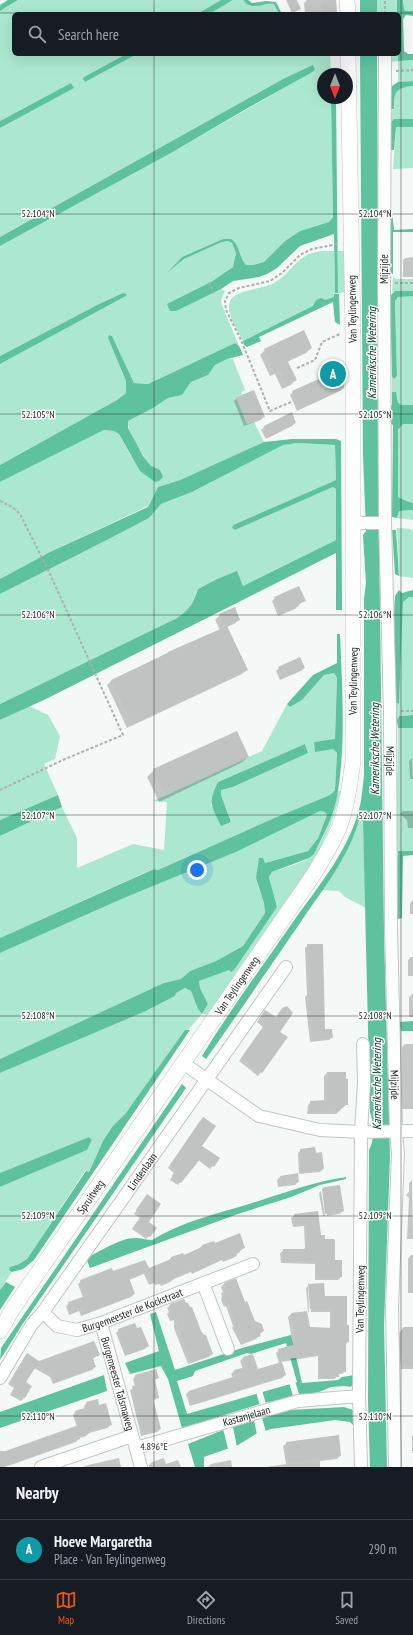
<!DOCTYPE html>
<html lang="en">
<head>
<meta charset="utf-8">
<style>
	body { margin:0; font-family:"PT Sans Narrow",sans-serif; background:#20242c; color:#f1f3f6 }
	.compass { position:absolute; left:317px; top:68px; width:36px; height:36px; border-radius:50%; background:#171b24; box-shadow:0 4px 16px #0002; rotate:180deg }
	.you { position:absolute; left:197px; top:870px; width:14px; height:14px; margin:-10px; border:3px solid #fff; border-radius:50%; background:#1a73e8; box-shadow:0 0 0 6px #1a73e833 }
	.badge { display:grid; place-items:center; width:26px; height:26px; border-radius:50%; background:#ea580c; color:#fff; font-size:13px; font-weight:700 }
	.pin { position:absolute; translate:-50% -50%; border:2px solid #fff; box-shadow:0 1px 4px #0006 }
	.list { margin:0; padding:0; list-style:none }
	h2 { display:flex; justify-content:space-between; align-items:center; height:52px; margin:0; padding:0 16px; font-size:17px }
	h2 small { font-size:13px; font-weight:400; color:#9ea1a6 }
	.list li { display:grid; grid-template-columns:26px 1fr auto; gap:12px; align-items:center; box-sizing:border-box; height:60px; padding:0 16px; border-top:1px solid #363941 }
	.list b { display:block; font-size:15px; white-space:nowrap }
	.list p { margin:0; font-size:13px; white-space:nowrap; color:#9ea1a6 }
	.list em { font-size:13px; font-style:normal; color:#9ea1a6 }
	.icon { flex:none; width:22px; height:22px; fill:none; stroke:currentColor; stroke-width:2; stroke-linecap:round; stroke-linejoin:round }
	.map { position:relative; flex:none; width:413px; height:1467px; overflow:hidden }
	.search { position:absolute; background:#171b24; box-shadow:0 4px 16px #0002; left:12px; right:12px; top:12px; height:44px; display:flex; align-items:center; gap:10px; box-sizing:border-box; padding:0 14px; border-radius:6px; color:#9ea1a6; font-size:15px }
	.sheet { height:112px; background:#171b24 }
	nav { display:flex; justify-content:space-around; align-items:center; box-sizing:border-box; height:56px; border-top:1px solid #363941; background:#171b24; font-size:11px; color:#9ea1a6 }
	nav a { display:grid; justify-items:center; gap:2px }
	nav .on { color:#ea580c }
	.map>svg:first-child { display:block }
</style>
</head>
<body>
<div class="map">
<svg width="413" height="1467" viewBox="0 0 413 1467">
	<rect width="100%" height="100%" fill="#f4f8f6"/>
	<path fill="#ace8d0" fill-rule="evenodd" d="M18 0H221L197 14H14V54H126L84 77 85 82 137 54H295L296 56 308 54H330L331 74H323V98H331L333 216 329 222 300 231 285 241 264 262 253 265H246L241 260 234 242 223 239 182 257 171 269 184 259 222 242 228 241 232 243 236 253 233 267 211 282 216 291 221 289 225 291 221 300 222 305 239 346 235 343 148 384 134 383 112 336 110 335 108 338 126 381V393L117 400 0 465V364L126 296 127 294 123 293 99 304 0 356V246L171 153 315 70 283 79 0 237V128L73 87 71 83 0 121V11Z
		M233 0H243L246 3 274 4 279 14H209Z
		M377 0H397V14H377Z
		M403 0H413V11H406L404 9Z
		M377 54H398V61L413 60V81L398 82V61L389 62 378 57Z
		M413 86V119H394L391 122 392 110 394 109C394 92 395 88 413 86Z
		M400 126 413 127V168L393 169 396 129V127Z
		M321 251H334L335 293H338V251H344L345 292 334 294V297L243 341C238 331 225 313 230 301 235 290 263 289 274 283 287 276 294 262 307 255 310 253 317 252 321 251Z
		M393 277 396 279H413V291H395L392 293Z
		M403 296H413V405H402L398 403 396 392H392V377L394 379 397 376 395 301 398 297Z
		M227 359H233L245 390 241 392 242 394 236 397 247 424 254 422 264 442 180 480 158 487 148 506 50 552 0 579V482L104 430 114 431 119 434 131 456 151 466C143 455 128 435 128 421L153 408 168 398 182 395 191 382 208 375 215 365Z
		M403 424H413V503L409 502 398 497V430Z
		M298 443 335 445 336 480 233 525 232 528 235 530 333 487 336 489V540L243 586 237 572 217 579 198 589C193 604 190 609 177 618L0 704V594L107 540 149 518 161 504 192 492 283 445Z
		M413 510V520L397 518 399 511Z
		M397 528 411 529 413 532V578L399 576Z
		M409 597H413V715L399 716 397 720 396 703 399 704 403 601Z
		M334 673 337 678 335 740 314 742 333 749 337 753 335 790 330 795 272 819 158 870 153 869 0 938V836L62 807 77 838V868L133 844 164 850 167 802 153 801 262 751 287 704 290 707 302 700 324 675ZM305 744 308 753 233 787 221 789V795L231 821 211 806 218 782Z
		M29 706 48 715 60 736 55 759 44 764 58 795 0 820V720Z
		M398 728H413V851H399L397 918H394C394 855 398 791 398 728Z
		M338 791H341C334 819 324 844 309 869L209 1015 202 1014 188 1030 126 1113 112 1127 103 1141 89 1172 85 1171 27 1259 19 1264 10 1267 9 1270 12 1272 0 1290V1187L87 1150 92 1140 89 1137 0 1173V1073L146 1011 175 996 176 993 185 988 191 991 198 1009 202 1014 208 1004 200 988 199 981 229 969 277 907 269 877 272 872C283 868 302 864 310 857 322 848 335 806 338 791Z
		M320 811 325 812 327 815 318 838 308 851 265 863 256 878 264 903 265 913 243 946 216 961 190 971 181 979 164 984 0 1059V953L124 898 236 852Z
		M359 820 363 821 366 908 345 897 339 891 322 890 343 858Z"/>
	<path fill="#5ec29f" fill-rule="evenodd" d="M8 0H18L0 11V5Z
		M221 0H233L209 14H197Z
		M243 0H248L252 3 266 1 276 2 282 14H279L274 4C263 2 252 12 243 0Z
		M360 0H377V14H360Z
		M397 0H403L404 9 406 11H413V16L406 15 403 19 404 51 408 54H413V60L398 61 399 14H397Z
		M126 54H137L85 82 83 79 84 77Z
		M360 54H377L379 404 392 405V392H396L398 403 402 405H413V424H403L398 430V497L409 502 413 503V510L399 511 397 518 392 517 393 425 390 423 379 531 384 933 390 1156 384 1325 387 1467H370L368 1401 369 1150C375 1139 374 1124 370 1112L363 821 359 820C348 859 322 890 300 923 269 968 238 1014 206 1059L202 1056C230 1010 262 967 293 922 319 885 352 847 361 801 362 793 363 784 364 776V599L366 583 363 535 366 531 363 455Z
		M313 65 315 70 309 74 246 109 171 153 0 246V237L283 79Z
		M413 81V86C395 88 394 92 394 109H390V94L392 86 398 82Z
		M71 83 74 88 0 128V121Z
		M331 98H336L338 293H335L334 234 300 246 277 268 267 274 259 277 233 281 221 289 176 311H170L167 304 211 282 233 267 236 253 232 243 228 241 222 242 184 259 168 272 182 257 223 239H231C240 245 239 258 246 265H253L264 262 285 241 300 231 329 222 333 217Z
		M394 119H413V127H396L394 150H390L391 122Z
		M392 212 394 230 413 229V232H393V274H391L390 213Z
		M395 291H413V296L398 297 395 301 397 376 394 379 392 377 390 296Z
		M123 293 127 294 126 296 0 364V356L99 304Z
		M334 294H339L340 325 335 322 333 302 259 337 261 341 247 347 244 345 243 341 313 306 316 300 321 298 325 300 334 297Z
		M109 335 112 336 134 383 148 384 235 343 239 346 243 355 227 359 215 365 208 375 191 382 182 395 168 398 153 408 128 421V428L143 456 151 466 160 470 163 477 159 481 155 482 140 471 119 434 114 431 104 430 0 482V465L117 400 126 393V381L108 338Z
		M292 439H336L341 441 342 610H336V553L48 698 0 720V704L177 618C190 609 193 604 198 589L217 579 237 571 243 586 336 540V489L333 487 235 530 232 528 233 525 336 480 335 445 298 443 283 445 192 492 161 504 149 518 107 540 0 594V579L50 552 148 507 158 487 180 480 264 442Z
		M392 530H396L399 576 395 574Z
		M399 590 402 593 413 590V597H409L403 602 399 704 396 703 394 613 395 596Z
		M337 634H340C342 685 346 740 338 791 335 813 324 834 314 854L309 858 272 872 269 877 277 907 234 970 231 972 229 970 199 981 200 988 208 1004 202 1014 198 1009 191 991 185 988 176 993 175 996 146 1011 0 1073V1059L164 983 181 979 190 971 216 961 243 946 265 913 264 903 256 878 259 858H263L265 863 308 851 318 838 327 815 325 812 320 811 236 852 124 898 0 953V938L154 869 158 870 272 819 330 795 335 790 337 753 333 749 315 752 314 742 335 739 337 678 334 673 324 675 302 700 290 707 287 704 313 675 337 663Z
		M413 715V728H398L397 720 399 716Z
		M305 744 308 753 233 787 221 790V795L231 822 221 826C211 806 208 803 218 782Z
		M58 795 62 807 0 836V820Z
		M398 851H413V855L403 856 402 918 399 919 397 918Z
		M413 1021V1031H401L399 1022Z
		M185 1030H190L34 1260 23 1269 12 1272 9 1270 10 1267 19 1264 27 1259 86 1171 89 1172 103 1141 112 1127 126 1113Z
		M182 1084 186 1088 22 1325 0 1360 1 1348Z
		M89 1137 92 1140 87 1150 0 1187V1173Z
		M346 1177V1179L320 1185 291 1197 238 1214 90 1268 86 1258C99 1252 122 1237 136 1238 141 1238 146 1240 152 1240 181 1222 216 1214 249 1204 281 1194 313 1182 346 1177Z
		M6 1282 15 1287 0 1310V1290Z
		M156 1312 175 1370 242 1348 291 1335 302 1383 338 1380 342 1377 354 1375V1382L351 1387 345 1386 331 1387 319 1392 263 1403 182 1428 168 1379 161 1366 130 1374 125 1363 159 1351 150 1314ZM286 1343 297 1382 187 1414 177 1381 193 1376 195 1371 247 1353 251 1354Z
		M104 1375 107 1391 0 1428V1412Z
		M344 1407 353 1410 356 1424 353 1425 350 1422 335 1420 271 1429 256 1434 238 1445 204 1457V1467H195L188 1444 223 1430 290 1410Z"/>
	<path fill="#f4f8f6" d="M295 1381 300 1397 294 1399 289 1383Z
		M262 1390 266 1404 260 1406 256 1392Z
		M262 1418 266 1432 257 1435 254 1420Z
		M233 1427 237 1447 228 1449 223 1429Z"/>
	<path fill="#0003" fill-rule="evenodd" d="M307 0H335L336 14H305L304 3Z
		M413 257V277H403V260L406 258Z
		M311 348 306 353 287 362 295 380 291 385 282 389 275 374 270 376 260 355 265 350Z
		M323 376 343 388 340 391 297 411 290 395 293 392 319 380Z
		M237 398 264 416 261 420 244 426 234 401Z
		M291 414 295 422 292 426 266 439 261 430 264 427Z
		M275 598 304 600 295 609 278 616 272 601Z
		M220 615 239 619 234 624 227 627 247 669 242 674 127 728 107 685 112 680 169 652 220 630 215 620Z
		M279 668H304L301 671 280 680 276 671Z
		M248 757 241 763 159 802 147 777 154 770Z
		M412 758 413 779H410L409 761Z
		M403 811H413V828H408L407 820 400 814Z
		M413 900V914H410V903Z
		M308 945 324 1030 332 1037 329 1040 310 1042 305 997 307 995 305 948Z
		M411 957H413V976H408V960Z
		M412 994H413V1017H409V997Z
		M265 1011 279 1032 286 1038 258 1076 239 1061 263 1027 257 1022Z
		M405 1044H413V1109H402V1047Z
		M327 1073 347 1104 336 1114H307L308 1105 311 1102 324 1101V1076Z
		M200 1121 201 1146 219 1158 210 1169 198 1160 178 1185 170 1180 174 1173 168 1168Z
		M301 1150 315 1154 323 1169 320 1172 299 1174 298 1153Z
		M280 1177 298 1182 295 1185 278 1187 277 1180Z
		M412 1180 413 1239H407L409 1198 406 1195 409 1192V1183Z
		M323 1190 343 1211 339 1214 327 1216Z
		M321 1191 325 1216H323L319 1193Z
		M144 1199 149 1236 146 1239 132 1229 140 1218 134 1214Z
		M317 1212 320 1236 324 1240 341 1277 338 1280H315V1264L281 1263 280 1253 284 1250H303L305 1248 304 1226 293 1227 291 1218 295 1215Z
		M214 1244 244 1247 233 1258 223 1262 222 1260 192 1274 191 1272 174 1279 170 1282 161 1286 160 1284 155 1285 154 1283 149 1285 144 1274 129 1280 134 1294 131 1297 81 1316 79 1311 69 1315 66 1306 69 1303 83 1298 78 1284 81 1281 113 1272 148 1269 168 1261 171 1258 183 1256 199 1249 202 1246Z
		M411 1255H413V1293H408V1259Z
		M236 1280 245 1303 254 1322 263 1331 256 1339 241 1345 232 1328 233 1326 226 1306 224 1307 221 1299 222 1297 221 1293 223 1292 221 1287 224 1284Z
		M309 1285 324 1297 346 1326H348V1342L345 1345V1371L342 1374H338L335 1379H318V1356L281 1362 285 1375 282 1378 190 1406 186 1394 189 1391 233 1378 231 1374 234 1371 243 1369 240 1361 243 1358 253 1356 257 1370 279 1364 276 1353 279 1350 293 1346 288 1317 291 1314 308 1312 306 1288ZM308 1286H310L311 1312H330V1329L309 1328 306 1312H309Z
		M184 1300 212 1354 209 1357 188 1364 174 1328V1320L170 1321 167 1314 169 1312 167 1308 170 1305Z
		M404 1328H413V1369H401L398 1334Z
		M119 1330 148 1346 145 1349 125 1356 116 1333Z
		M98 1355 92 1359 95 1367 92 1370 53 1384 50 1377 34 1368 25 1383 31 1386 24 1398 21 1401 10 1395 14 1388 8 1384 25 1357 39 1362Z
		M136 1375 158 1378 154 1381 158 1397 153 1401 160 1429 157 1432 141 1436 130 1390 135 1387 133 1379Z
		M87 1403 98 1406 110 1425 108 1428 89 1433 86 1436 79 1438 76 1442 5 1467H0V1451H9L77 1427 73 1415 75 1412 85 1409 84 1406Z
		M413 1435V1451H412V1436Z
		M287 1443 340 1456 337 1459 320 1461V1467H266L286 1464 283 1446Z
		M119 1458 121 1467H83L88 1465Z
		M164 1458 166 1464 178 1460 181 1467H149V1465L152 1462Z
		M231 1460 232 1467H208L211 1464Z"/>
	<path fill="#bfc3c1" d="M286 0H297L301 9 292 13Z
		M322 0H336L337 14H323Z
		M304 330 312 348 287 360 297 380 287 385 280 370 275 372 264 349Z
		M337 368 344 381V388L300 409 292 391 323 377 322 375Z
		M254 390 265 417 247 424 236 397Z
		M292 412 296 423 269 437 264 426Z
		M299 586 306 601 298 604 299 606 282 614 274 597Z
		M235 607 240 620 227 626 248 670 132 724 111 680 169 653 168 652 225 627 219 614Z
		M300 657 305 668 283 678 278 667Z
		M237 731 249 757 165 796 153 769Z
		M307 944H323L325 1029H332L333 1038 313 1040 309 1009 308 993H310Z
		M287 1006 293 1013 280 1032 288 1037 262 1073 241 1058 266 1023 259 1019 265 1010 276 1017 282 1008Z
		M327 1072H346V1079H348V1105H343V1107H340V1111L310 1112V1101L327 1100Z
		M203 1117 216 1126 202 1146 220 1158 214 1167 201 1158 181 1183 172 1176 176 1170 170 1165Z
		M315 1147 316 1153 322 1152 324 1169 302 1172 300 1149Z
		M298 1173 299 1182 281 1185 280 1176Z
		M340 1185 344 1211 325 1214 322 1189 324 1187Z
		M147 1194 161 1204 149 1222 157 1228 150 1237 134 1226 142 1215 136 1210Z
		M318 1211 321 1235H325V1239H334L335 1240V1260H342V1277H318L317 1261H283V1249H305V1246H308L307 1223 296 1225 294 1214Z
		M240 1233 245 1248 240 1250V1252L236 1254 237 1256 226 1260 225 1258 195 1271 194 1269 174 1277V1279L164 1283 163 1281 158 1283 157 1281 152 1283 147 1271 129 1278 135 1294 84 1314 82 1309 72 1313 68 1302 86 1296 80 1280 112 1268 113 1271 145 1260 149 1268 171 1259V1257L183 1253 184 1255 202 1247V1245L214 1241 215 1243Z
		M236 1278 245 1302 247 1301 255 1321 262 1324 264 1331 259 1333 261 1336 244 1342 240 1333H238L234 1324 236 1323 229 1304 227 1305 223 1295 225 1294 224 1289H226L224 1283Z
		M324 1283 325 1296H347V1325H349V1342H346V1372H339V1377H320V1354L282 1360 278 1349 296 1344 291 1313 307 1311 310 1327 333 1328V1309H310L308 1284Z
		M184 1299 186 1303H188L190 1307H192L201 1331 204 1335H206L213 1354 192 1362 177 1324V1318L173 1319 170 1310 171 1309 170 1304Z
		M135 1323 137 1328 141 1327 149 1346 128 1354 118 1329Z
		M404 1327H413V1366H404L403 1335 401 1333V1330Z
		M94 1341 100 1355 93 1358 96 1367 56 1382 53 1374 37 1365 26 1382 32 1386 25 1398 12 1392 16 1385 10 1381 27 1353 39 1361Z
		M253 1354 258 1369 282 1362 286 1375 193 1404 189 1391 236 1376 234 1370 246 1367 243 1357Z
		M156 1369 159 1378 155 1379 159 1398 153 1399 161 1429 144 1434 132 1386 138 1385 135 1375Z
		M98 1399 99 1405 106 1403 112 1425 89 1431 90 1433 80 1436V1439L0 1467V1453L79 1425 75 1411 87 1407 86 1402Z
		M339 1435 341 1456 289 1462 286 1442Z"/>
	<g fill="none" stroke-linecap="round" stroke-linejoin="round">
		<defs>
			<g id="minor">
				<path id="s1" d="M385 54 384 283 385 523 390 711 391 928 396 1131 398 1153 392 1308 395 1467"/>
				<path d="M354 523H385"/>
				<path d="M363 1044 364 1082 361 1132 413 1131"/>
				<path d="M183 1063 259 1116 320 1130 361 1132 359 1396 361 1467"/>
				<path d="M203 1283 228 1349"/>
				<path id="s2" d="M43 1312 57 1326 77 1330 101 1323 253 1264"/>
				<path id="s3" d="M101 1323 141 1467"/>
				<path id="s4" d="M0 1378 32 1324 43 1312 286 967"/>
				<path id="s5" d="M136 1448 298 1401 359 1396"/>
				<path d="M41 1467 132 1436"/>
			</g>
			<g id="major">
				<path d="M347 0 348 14"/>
				<path id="s6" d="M0 1331 12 1310 312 877C322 861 331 846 339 828 347 807 350 783 353 761V335L348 54"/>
			</g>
		</defs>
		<use href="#minor" stroke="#c2c6c4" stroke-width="14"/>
		<use href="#major" stroke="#c2c6c4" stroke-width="16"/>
		<path stroke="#acb0ae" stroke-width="2" stroke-dasharray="3 2" stroke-linecap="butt" d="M385 14V0
			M396 71 413 70
			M209 282 214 293
			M395 283H413
			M297 368 315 360 322 342 340 334
			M291 402 270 411 241 340 226 310 225 301 229 293 239 288 270 281 282 273 300 255 312 249 338 244
			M0 501 12 507 20 514 49 572 123 735 65 759 0 790
			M401 711H413"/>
		<use href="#minor" stroke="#fff" stroke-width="12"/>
		<use href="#major" stroke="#fff" stroke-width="15"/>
	</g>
	<path fill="none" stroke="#232524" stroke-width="1" stroke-opacity="0.45" d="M154 0V14M401 0V1467M0 13H413M154 54V1467M0 214H413M0 414H413M0 615H413M0 815H413M0 1016H413M0 1216H413M0 1416H413"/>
	<g text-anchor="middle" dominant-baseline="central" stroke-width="3" stroke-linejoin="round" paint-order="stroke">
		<g font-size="11" fill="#232524" stroke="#fff">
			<text transform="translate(384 269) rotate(-90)">Mijzijde</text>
			<text transform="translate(352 309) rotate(-91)">Van Teylingenweg</text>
			<text transform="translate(353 681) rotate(-89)">Van Teylingenweg</text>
			<text stroke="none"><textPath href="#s1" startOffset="707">Mijzijde</textPath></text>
			<text stroke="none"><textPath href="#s6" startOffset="419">Van Teylingenweg</textPath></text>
			<text stroke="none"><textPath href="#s1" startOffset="1031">Mijzijde</textPath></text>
			<text stroke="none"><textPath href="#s4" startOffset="251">Lindenlaan</textPath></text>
			<text stroke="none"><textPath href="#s6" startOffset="162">Spruitweg</textPath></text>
			<text transform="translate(360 1299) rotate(-89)">Van Teylingenweg</text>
			<text stroke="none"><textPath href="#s2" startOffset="99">Burgemeester de Kockstraat</textPath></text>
			<text stroke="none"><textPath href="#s3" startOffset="63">Burgemeester Talsmaweg</textPath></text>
			<text stroke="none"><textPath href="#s5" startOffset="115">Kastanjelaan</textPath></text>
		</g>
		<g font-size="12" font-style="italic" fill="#134031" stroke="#fff">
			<text transform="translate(371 353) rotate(-90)">Kameriksche Wetering</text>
			<text transform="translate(374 749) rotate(-90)">Kameriksche Wetering</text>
			<text transform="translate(376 1084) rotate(-90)">Kameriksche Wetering</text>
		</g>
	</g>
	<g font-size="10" text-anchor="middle" fill="#232524" stroke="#fff" stroke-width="3" stroke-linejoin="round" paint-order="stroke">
		<text x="375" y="217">52.104°N</text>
		<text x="38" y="217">52.104°N</text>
		<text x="375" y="418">52.105°N</text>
		<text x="38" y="418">52.105°N</text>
		<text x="38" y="618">52.106°N</text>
		<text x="375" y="618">52.106°N</text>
		<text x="38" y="819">52.107°N</text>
		<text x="375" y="819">52.107°N</text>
		<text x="38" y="1019">52.108°N</text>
		<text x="375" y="1019">52.108°N</text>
		<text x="375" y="1219">52.109°N</text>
		<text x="38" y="1219">52.109°N</text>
		<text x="375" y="1420">52.110°N</text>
		<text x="38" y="1420">52.110°N</text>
		<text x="154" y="1450">4.896°E</text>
	</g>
</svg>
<svg class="compass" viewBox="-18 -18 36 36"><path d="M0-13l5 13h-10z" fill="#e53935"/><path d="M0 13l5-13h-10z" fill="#9ea1a6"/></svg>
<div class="you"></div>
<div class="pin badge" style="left:333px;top:374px;background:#0f9aa8">A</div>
<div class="search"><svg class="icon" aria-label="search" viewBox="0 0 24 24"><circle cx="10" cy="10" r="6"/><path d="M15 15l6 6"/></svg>Search here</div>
</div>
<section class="sheet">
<h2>Nearby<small></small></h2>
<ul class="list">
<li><span class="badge" style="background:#0f9aa8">A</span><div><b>Hoeve Margaretha</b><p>Place · Van Teylingenweg</p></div><em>290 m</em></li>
</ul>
</section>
<nav>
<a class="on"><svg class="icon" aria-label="map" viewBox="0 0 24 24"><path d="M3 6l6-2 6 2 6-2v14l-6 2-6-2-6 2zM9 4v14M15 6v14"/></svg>Map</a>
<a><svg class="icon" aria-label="directions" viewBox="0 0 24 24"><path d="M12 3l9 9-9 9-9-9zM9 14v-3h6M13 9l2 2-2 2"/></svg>Directions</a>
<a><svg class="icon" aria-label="saved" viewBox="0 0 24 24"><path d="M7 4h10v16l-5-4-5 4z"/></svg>Saved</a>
</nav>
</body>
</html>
